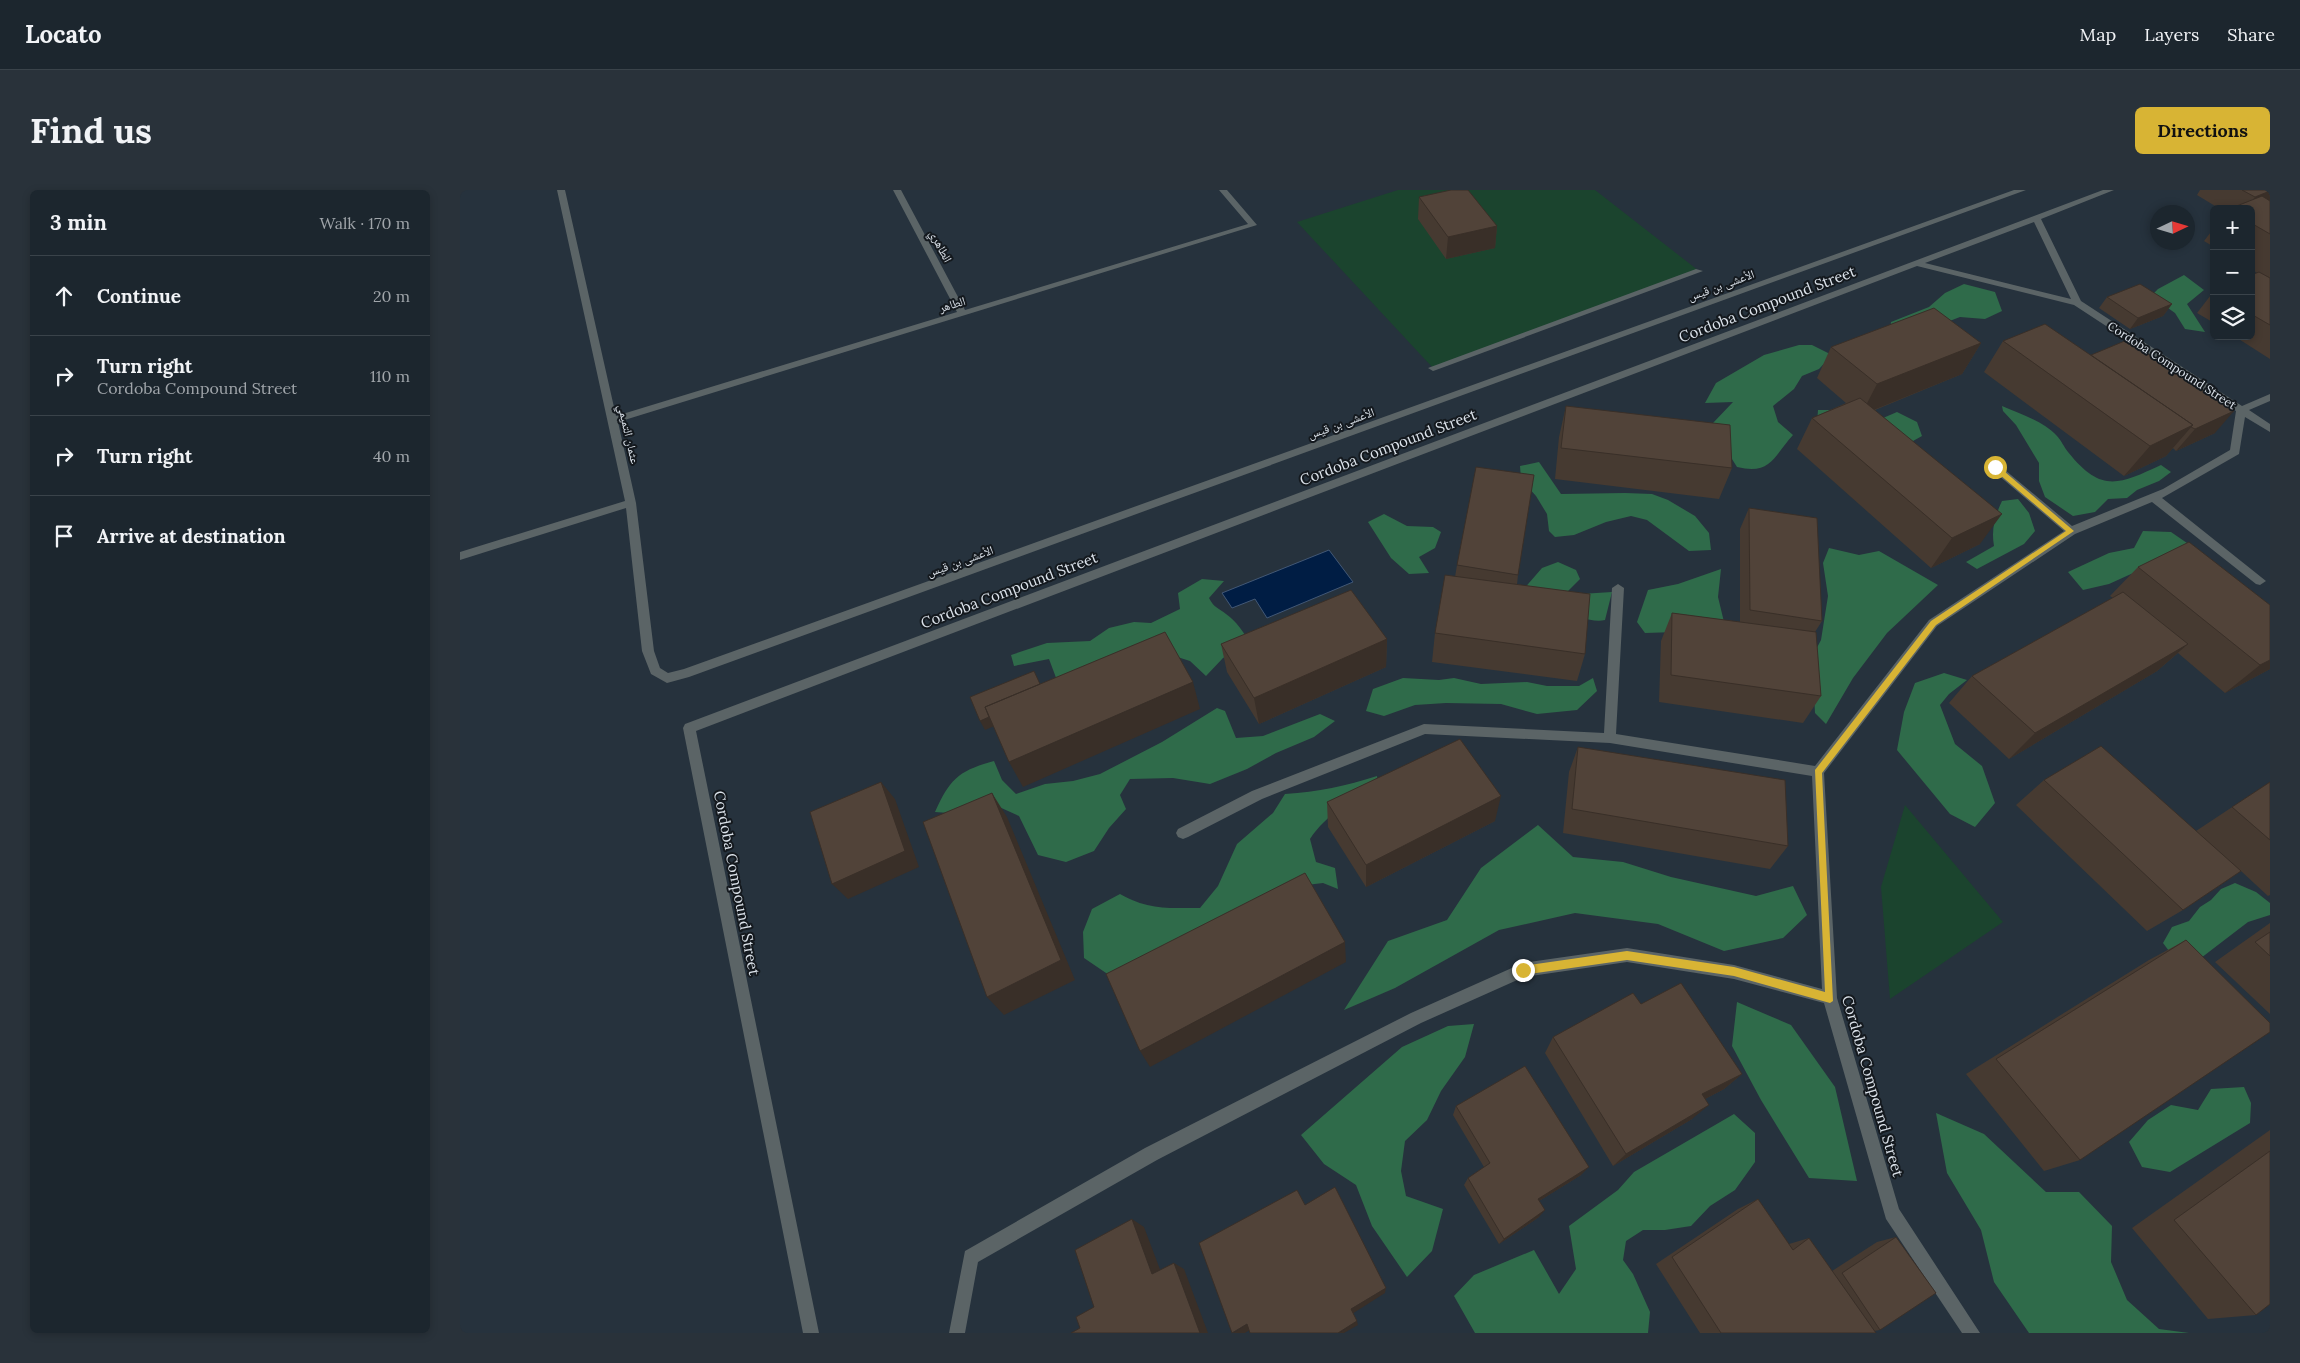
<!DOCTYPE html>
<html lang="en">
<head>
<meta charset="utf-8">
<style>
	body { margin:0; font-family:Lora,"Noto Naskh Arabic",serif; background:#29323a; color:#f1f3f6 }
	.controls { position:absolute; right:15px; top:15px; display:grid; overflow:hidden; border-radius:8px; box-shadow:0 2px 8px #0003 }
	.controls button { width:45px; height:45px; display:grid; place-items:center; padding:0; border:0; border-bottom:1px solid #3a434a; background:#1c262e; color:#f1f3f6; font:25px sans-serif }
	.compass { position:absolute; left:1690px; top:15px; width:45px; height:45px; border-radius:50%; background:#1c262e; box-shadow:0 2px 8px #0003; rotate:86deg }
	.stop { position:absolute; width:15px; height:15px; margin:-11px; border:4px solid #d8b434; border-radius:50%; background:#fff }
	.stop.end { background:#d8b434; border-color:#fff; box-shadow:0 1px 5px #0008 }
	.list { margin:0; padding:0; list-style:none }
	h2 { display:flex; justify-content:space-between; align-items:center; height:65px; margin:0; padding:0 20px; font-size:21px }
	h2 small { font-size:16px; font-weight:400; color:#a0a5aa }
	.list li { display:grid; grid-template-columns:32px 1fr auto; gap:15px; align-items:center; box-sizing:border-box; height:80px; padding:0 20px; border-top:1px solid #3a434a }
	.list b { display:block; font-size:19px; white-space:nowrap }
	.list p { margin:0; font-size:16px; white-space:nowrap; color:#a0a5aa }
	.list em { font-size:16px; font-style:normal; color:#a0a5aa }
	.icon { flex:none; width:28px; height:28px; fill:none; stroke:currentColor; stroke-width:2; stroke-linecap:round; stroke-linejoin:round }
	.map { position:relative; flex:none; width:1810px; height:1143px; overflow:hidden; border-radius:8px }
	header { display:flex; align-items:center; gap:30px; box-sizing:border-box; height:70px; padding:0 25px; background:#1c262e; border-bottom:1px solid #3a434a }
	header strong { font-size:24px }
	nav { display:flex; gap:28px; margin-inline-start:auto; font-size:18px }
	.intro { display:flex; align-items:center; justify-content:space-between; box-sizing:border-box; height:120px; padding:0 30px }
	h1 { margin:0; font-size:35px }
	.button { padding:12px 22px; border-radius:8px; background:#d8b434; color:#111; font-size:18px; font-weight:700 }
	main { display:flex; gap:30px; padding:0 30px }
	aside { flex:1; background:#1c262e; border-radius:8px; box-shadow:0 2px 8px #0003 }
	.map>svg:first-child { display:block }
</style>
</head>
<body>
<header>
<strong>Locato</strong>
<nav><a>Map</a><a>Layers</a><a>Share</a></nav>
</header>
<div class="intro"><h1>Find us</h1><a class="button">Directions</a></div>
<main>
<aside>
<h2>3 min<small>Walk · 170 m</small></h2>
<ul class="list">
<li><svg class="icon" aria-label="ahead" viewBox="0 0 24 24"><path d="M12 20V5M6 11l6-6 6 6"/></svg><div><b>Continue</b></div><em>20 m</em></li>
<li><svg class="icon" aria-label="right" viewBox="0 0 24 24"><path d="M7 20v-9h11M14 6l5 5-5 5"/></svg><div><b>Turn right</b><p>Cordoba Compound Street</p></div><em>110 m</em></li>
<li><svg class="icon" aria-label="right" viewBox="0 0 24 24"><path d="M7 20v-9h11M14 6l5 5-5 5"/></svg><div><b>Turn right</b></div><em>40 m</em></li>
<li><svg class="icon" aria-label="arrive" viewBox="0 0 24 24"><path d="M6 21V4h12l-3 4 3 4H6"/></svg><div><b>Arrive at destination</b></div></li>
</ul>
</aside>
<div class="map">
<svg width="1810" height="1143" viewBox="0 0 1810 1143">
	<rect width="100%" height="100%" fill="#26323d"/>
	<path fill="#1b442e" d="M938 0H1135L1239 81 973 178 837 32Z
		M1445 615 1543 732 1430 809 1421 697Z"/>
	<path fill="#2f6b4a" d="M1724 85 1744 100 1727 114 1745 142 1725 139 1715 123 1691 106 1698 99Z
		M1504 94 1535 102 1542 121 1525 129 1500 127 1474 137 1430 142 1431 132 1469 117 1485 103Z
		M1339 155H1352L1372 165 1359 179 1342 186 1334 199 1313 216 1318 232 1333 245C1313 267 1311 285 1277 277L1260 250 1253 233 1273 212 1245 213 1256 193 1304 165Z
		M1542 216C1560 224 1583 231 1597 246 1601 250 1604 257 1608 262 1641 303 1658 295 1701 275L1711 282 1699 291 1677 300 1667 308 1648 309 1635 322 1613 326 1585 307 1579 291V273L1556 235 1543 221Z
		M1358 220H1376L1423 228 1437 222 1457 232 1462 246 1444 256 1357 233Z
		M1079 272 1101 304 1165 303 1192 304 1208 310 1235 326 1249 343 1251 360 1229 361 1187 330 1171 326 1146 332 1114 345 1095 347 1089 341 1087 324 1076 306 1061 289 1060 276Z
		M1558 309 1569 323 1575 341 1564 354 1517 379 1506 372 1534 356C1531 339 1535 326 1542 311Z
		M924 324 947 336 973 337 981 342 975 358 959 367 969 383 949 384 931 368 908 332Z
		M1683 341 1711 342 1743 364 1671 384 1649 394 1623 400 1608 382 1649 363 1674 358Z
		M1369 358 1399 365 1419 361 1478 395 1427 443 1393 488 1366 534 1355 523 1352 467 1361 450 1368 406 1363 373Z
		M1098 372 1116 380 1120 389 1107 402 1121 404 1152 402 1145 430C1123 435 1084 410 1063 400L1082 378Z
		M1261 379 1258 407 1264 432 1216 442 1185 443 1177 432 1188 400 1218 394Z
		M742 389 764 391 749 408C754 418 759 418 766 424 777 432 783 441 789 452L763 468 746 486 730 471 708 464 598 493 589 469 554 476 551 465 587 453 630 451 649 438 674 432 691 433 720 419 718 403Z
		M1484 483 1507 490 1489 504 1480 515 1495 554 1522 576 1535 613 1515 637 1490 624 1437 560 1444 522 1455 493Z
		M943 488 979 490 994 488 1021 494 1067 492 1087 496H1119L1133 488 1137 501 1117 520 1077 524 1041 514 986 513 955 515 924 526 906 521 913 499Z
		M757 518 765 521 776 548 803 546 860 524 875 531 854 547 816 563 787 579 750 594 713 588 670 589 660 605 666 619 649 638 634 661 606 672 578 665 559 626 537 616 502 624 475 622C490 589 498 581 534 571L542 590 556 604 585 594 613 591 640 584 702 552Z
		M917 586 918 597C892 611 867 623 850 649L856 672 875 678 878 699 863 693 838 696 649 785 624 768 623 742 632 719 660 704C688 720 708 718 740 718L758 696 777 654 813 623 825 604C858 602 886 596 917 586Z
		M1078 635 1113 667 1163 672 1211 687 1296 706 1333 696 1347 725 1323 748 1264 761 1198 734 1115 723 1039 740 935 798 884 820 928 751 987 730 1021 678Z
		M1775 693 1796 702 1810 713V725L1788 732 1724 781 1703 753 1712 737 1729 731 1740 717 1751 710 1761 699Z
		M1277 812 1331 835 1375 897 1397 991 1349 988 1301 910 1272 856Z
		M1014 834 1005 867 981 901 967 930 945 951 941 981 946 1006 983 1019 972 1061 947 1087 912 1036 896 995 864 974 841 945 942 857 988 836Z
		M1784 897 1791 913 1790 933 1710 982 1682 977 1669 952 1688 930 1711 915 1738 920 1751 899Z
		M1476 923 1524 944 1586 1002H1619L1652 1036 1651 1072 1667 1110 1699 1139 1729 1143H1569L1534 1092 1521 1040 1487 983Z
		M1274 924 1295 943V972L1275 1000 1250 1016 1231 1036 1205 1040H1183L1166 1051 1163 1070 1173 1084 1190 1122 1188 1143H1015L994 1106 1014 1085 1074 1060 1099 1104 1116 1079 1109 1036 1158 1000 1174 982Z"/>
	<path fill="#001d44" stroke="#425876" d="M869 360 893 392 807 428 795 409 772 418 762 403Z"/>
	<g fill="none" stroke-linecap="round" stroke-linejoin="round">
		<path fill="#5b6466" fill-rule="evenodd" d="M97 0H105L156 226 497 122 433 0H441L505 120 788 34 759 0H767L797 35 158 232 176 313 194 461 200 478 208 483 224 479 1554 0H1566L229 487 207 493 191 484 182 461 166 318 0 370V362L165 311Z
			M1643 0H1654L1581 29 1621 111 1782 216 1810 204V211L1789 220 1810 234V242L1785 227 1779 264 1702 308 1806 391 1800 395 1796 394 1692 312 1615 344 1477 436 1364 583 1377 808 1439 1019 1520 1143H1502L1426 1029 1364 813 1274 789 1167 772 1064 787 961 833 697 970 518 1072 505 1143H489L505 1061 685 958 951 823 1063 773 1167 758 1274 775 1362 799 1352 586 1150 553 965 544 802 609 728 647 723 649 718 647 716 643 718 639 792 601 964 534 1144 543 1152 398 1158 394 1164 398 1156 544 1355 576 1469 430 1604 341 1531 279V275H1539L1612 336 1703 299 1770 260 1776 221 1614 115 1457 76 236 541 359 1143H343L223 538 225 534ZM1574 32 1611 109 1465 73Z
			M1236 79 1243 81 976 180 973 181 968 178Z"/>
	</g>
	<path fill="#463a31" d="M1740 0H1810V169L1774 146H1791V85L1797 83 1791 79V19H1760L1737 5Z
		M959 7 1037 36 1035 58 986 69 958 29Z
		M1754 38V57L1744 51Z
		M1754 101V133L1737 123Z
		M1647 107 1712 114 1703 126 1670 139 1639 118Z
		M1543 151 1631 165 1755 243 1716 261 1713 258 1706 266 1664 286 1524 182Z
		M1521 153 1502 184 1415 220 1520 354 1471 378 1337 259 1352 228 1386 213 1357 188 1371 157Z
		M1106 216 1272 278 1259 309 1095 289 1099 247Z
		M1289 318 1362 431 1355 442 1361 506 1343 533 1199 512 1201 451 1212 423 1280 432V339Z
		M997 375 1058 385 1057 395 1125 464 1117 491 972 472 975 443 995 387Z
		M1678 377 1810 415V479L1765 503 1718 463 1697 481 1549 569 1489 513 1512 486 1653 408 1650 406Z
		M927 449 926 477 799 534 767 482 761 454Z
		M1118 557 1328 656 1310 679 1103 643 1109 582Z
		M1584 590 1736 641 1810 592V705L1808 706 1781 681 1723 720 1687 741 1556 615Z
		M867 612 1035 631 906 697 868 637Z
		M1810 733V824L1755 772Z
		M1726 750 1620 970 1584 981 1506 884 1689 770Z
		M1181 814 1282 884 1264 899 1245 909 1232 929 1153 976 1085 863 1093 847Z
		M996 916 1121 985 1079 1011V1027L1039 1054 1004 995 1008 988 1024 977 993 925Z
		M1810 940V1114L1796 1125 1748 1129 1672 1038Z
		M1298 1009 1329 1054 1349 1048 1372 1081 1417 1052 1436 1047 1420 1140 1414 1141 1416 1143H1240L1196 1074 1278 1019Z"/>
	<path fill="#392f28" d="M1810 1V17L1786 19 1795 7Z
		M1037 36 1035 58 986 69 988 47Z
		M1712 114 1703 126 1670 139 1678 128Z
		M1521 153 1502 184 1401 225 1417 194Z
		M1774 221 1755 243 1716 261 1735 239Z
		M1733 235 1706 266 1664 286 1690 256Z
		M1542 324 1520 354 1471 378 1492 348Z
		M927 449 926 477 799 534 794 508Z
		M1728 454 1697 481 1549 569 1575 543Z
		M1810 470V479L1765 503 1800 475Z
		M733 492 740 519 563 597 549 572Z
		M584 504 589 513 525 540 520 531Z
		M421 592 435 609 459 677 388 709 372 694Z
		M532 603 547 627 615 790 544 825 527 807Z
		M1041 606 1035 631 906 697V675Z
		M885 752 886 772 690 877 680 861Z
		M1282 884 1264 899 1226 919 1242 904Z
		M1249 915 1232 929 1153 976 1166 964Z
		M1129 977 1121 985 1071 1016 1078 1009Z
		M1085 1020 1079 1027 1039 1054 1044 1049Z
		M672 1029 684 1037 704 1090 692 1084Z
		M714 1073 724 1079 748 1143H740Z
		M926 1098 925 1103 892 1124 891 1119Z
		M897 1131 898 1135 884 1143H878Z
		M787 1134 793 1138 785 1143H773Z"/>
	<path fill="#514339" stroke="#392f28" d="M991 0H1008L1037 36 988 47 959 7Z
		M1782 0H1810V1L1795 7Z
		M1802 6 1810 11V44L1791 33V19H1769Z
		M1799 82 1810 88V135L1791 124V85Z
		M1680 94 1712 114 1678 128 1647 107Z
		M1474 118 1521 153 1417 194 1371 157Z
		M1585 134 1733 235 1690 256 1543 151Z
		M1667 150 1774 221 1735 239 1731 237 1733 235 1631 165Z
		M1400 208 1542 324 1492 348 1352 228Z
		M1106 216 1270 235 1272 278 1101 258Z
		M1016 277 1074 285 1058 385 997 375Z
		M1289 318 1357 328 1362 431 1290 420Z
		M1729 352 1810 415V470L1800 475 1678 377Z
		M985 385 1130 404 1125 464 975 443Z
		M891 400 927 449 794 508 761 454Z
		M1663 402 1728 454 1575 543 1512 486Z
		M1212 423 1356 442 1361 506 1211 485Z
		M705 442 733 492 549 572 525 517Z
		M574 481 580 494 525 517 529 527 520 531 510 507Z
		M1000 549 1041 606 906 675 867 612Z
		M1641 556 1781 681 1723 720 1584 590Z
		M1118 557 1325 590 1328 656 1112 619Z
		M421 592 445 661 372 694 350 622Z
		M1810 592V650L1772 617Z
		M532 603 601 770 527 807 463 632Z
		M845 683 885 752 680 861 646 784Z
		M1810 742V766L1795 752Z
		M1726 750 1810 833V842L1620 970 1536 869Z
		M1221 793 1282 884 1242 904 1249 915 1166 964 1093 847 1173 803 1181 814Z
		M1065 876 1129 977 1078 1009 1085 1020 1044 1049 1008 988 1030 973 996 916Z
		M1810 961V1114L1796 1125 1714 1030Z
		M875 997 926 1098 891 1119 897 1131 878 1143H790L787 1134 772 1143 739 1053 837 1000 845 1015Z
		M1298 1009 1333 1060 1349 1048 1416 1143H1261L1212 1067Z
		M672 1029 692 1084 714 1073 740 1143H611L620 1138 616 1127 634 1117 615 1060Z
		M1436 1047 1476 1103 1420 1140 1382 1083Z"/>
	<path fill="#d8b434" d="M1533 276H1538L1614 341 1476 435 1362 583 1373 811 1370 813 1274 786 1167 770 1063 785 1060 783 1059 780 1063 776 1167 761 1274 777 1365 802 1355 580 1471 431 1606 341 1533 279Z"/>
	<g text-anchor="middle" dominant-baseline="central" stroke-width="4" stroke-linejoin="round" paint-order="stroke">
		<g font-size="12" fill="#dbe2ea" stroke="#14191e">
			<text transform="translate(481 56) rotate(62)">الطاهري</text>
			<text transform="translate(1261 95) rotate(-20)">الأعشى بن قيس</text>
			<text transform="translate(492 114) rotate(-17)">الطاهر</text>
			<text transform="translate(1712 175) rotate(33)">Cordoba Compound Street</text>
			<text transform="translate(881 233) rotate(-20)">الأعشى بن قيس</text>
			<text transform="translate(169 244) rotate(77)">عثمان التميمي</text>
			<text transform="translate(500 371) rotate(-20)">الأعشى بن قيس</text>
		</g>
		<g font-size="15" fill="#dbe2ea" stroke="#14191e">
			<text transform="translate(1307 114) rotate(-21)">Cordoba Compound Street</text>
			<text transform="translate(928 257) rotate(-21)">Cordoba Compound Street</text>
			<text transform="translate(549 400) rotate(-21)">Cordoba Compound Street</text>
			<text transform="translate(277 693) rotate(79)">Cordoba Compound Street</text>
			<text transform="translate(1413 896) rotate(74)">Cordoba Compound Street</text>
		</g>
	</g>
</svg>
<div class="controls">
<button>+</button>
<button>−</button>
<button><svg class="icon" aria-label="layers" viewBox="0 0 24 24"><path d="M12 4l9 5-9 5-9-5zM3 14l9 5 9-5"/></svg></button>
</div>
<svg class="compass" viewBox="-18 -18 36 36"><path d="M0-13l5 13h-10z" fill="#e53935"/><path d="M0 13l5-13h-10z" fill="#a0a5aa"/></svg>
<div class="stop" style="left:1535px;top:277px"></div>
<div class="stop end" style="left:1063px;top:780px"></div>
</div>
</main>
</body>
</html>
